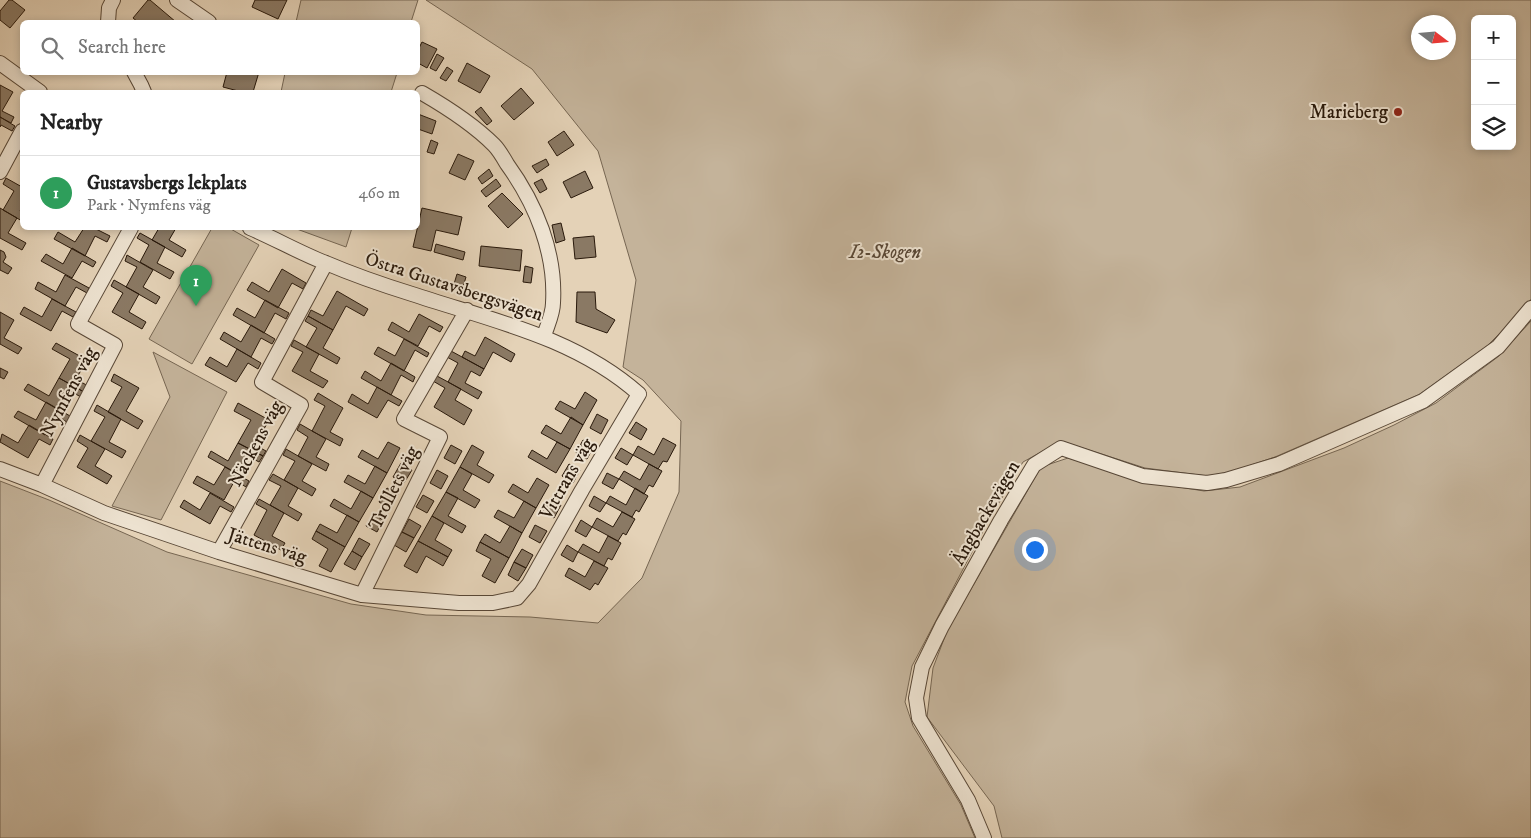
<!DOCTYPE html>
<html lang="en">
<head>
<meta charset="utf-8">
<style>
	body { margin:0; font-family:"IM FELL DW Pica",serif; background:#f6f6f6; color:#222 }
	.controls { position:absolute; right:15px; top:15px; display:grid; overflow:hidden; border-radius:8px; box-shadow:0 2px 8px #0003 }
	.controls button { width:45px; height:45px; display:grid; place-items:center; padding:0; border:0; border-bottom:1px solid #e0e0e0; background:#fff; color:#222; font:25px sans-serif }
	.compass { position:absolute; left:1411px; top:15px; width:45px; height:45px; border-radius:50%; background:#fff; box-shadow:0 2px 8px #0003; rotate:106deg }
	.you { position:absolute; left:1034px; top:549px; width:18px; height:18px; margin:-12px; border:4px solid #fff; border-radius:50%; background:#1a73e8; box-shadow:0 0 0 8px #1a73e833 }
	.badge { display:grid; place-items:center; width:32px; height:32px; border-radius:50%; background:#8f2418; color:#fff; font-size:16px; font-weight:700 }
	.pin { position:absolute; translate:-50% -41px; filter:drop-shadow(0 1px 2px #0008) }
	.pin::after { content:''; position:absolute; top:26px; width:18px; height:15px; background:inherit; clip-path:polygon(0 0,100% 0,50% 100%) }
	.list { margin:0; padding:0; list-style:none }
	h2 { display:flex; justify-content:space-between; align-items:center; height:65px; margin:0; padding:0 20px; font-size:21px }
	h2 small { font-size:16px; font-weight:400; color:#767676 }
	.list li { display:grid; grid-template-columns:32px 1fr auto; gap:15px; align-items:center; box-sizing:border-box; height:75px; padding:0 20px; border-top:1px solid #e0e0e0 }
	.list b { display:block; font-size:19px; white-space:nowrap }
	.list p { margin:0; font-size:16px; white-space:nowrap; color:#767676 }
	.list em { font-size:16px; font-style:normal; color:#767676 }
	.icon { flex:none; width:28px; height:28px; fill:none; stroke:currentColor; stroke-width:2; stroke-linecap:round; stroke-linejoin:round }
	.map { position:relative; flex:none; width:1531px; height:838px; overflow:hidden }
	.search { position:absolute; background:#fff; box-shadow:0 2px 8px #0003; left:20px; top:20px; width:400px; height:55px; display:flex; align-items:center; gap:12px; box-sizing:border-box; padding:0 18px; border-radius:8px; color:#767676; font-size:19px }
	.panel { position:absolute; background:#fff; box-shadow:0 2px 8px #0003; left:20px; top:90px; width:400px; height:140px; border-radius:8px }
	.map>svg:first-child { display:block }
</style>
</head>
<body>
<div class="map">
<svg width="1531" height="838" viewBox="0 0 1531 838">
	<rect width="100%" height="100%" fill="#e4d2b7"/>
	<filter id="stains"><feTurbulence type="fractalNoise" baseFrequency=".004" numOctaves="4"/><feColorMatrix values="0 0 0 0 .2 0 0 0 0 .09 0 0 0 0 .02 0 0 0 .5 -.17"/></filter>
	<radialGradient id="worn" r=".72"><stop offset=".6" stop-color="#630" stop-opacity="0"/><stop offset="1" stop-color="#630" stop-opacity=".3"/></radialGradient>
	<path fill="#c4b39a" stroke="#766652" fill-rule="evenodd" d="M301 0H418L411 22H296Z
		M426 0H1531V299L1517 316 1487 346 1420 394 1275 457 1230 472 1207 476 1145 468 1061 441 1023 462 990 518 912 666 905 702 913 726 961 805 975 838H0V481L49 500 167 552 351 604 426 615 530 617 598 623 642 578 679 492 681 421 643 380 623 367 636 280 598 151 532 69ZM1475 19H1512V146H1475ZM1418 22H1448V52H1418Z
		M285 73V72L397 73 391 92H281Z
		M212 228H229L259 245 192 364 149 339Z
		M294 228H352L346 247Z
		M1531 321V838H1002L994 806 927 717 933 668 947 631 1041 467 1068 458 1142 481 1204 491 1240 487 1344 448 1394 425 1436 403 1499 356Z
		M153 352 227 392 161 520 112 506 170 397Z"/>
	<path fill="#8a7964" stroke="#29190b" d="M9 0H12L25 10 10 28 0 20V11Z
		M148 0H150L176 22H138L133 18Z
		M255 0H287L278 19 252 7Z
		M422 42 437 49 427 68 418 63V50Z
		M437 54 444 58 436 71 430 68Z
		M467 63 490 76 480 93 458 81Z
		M447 67 453 71 446 81 440 78Z
		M227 72H259L253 92H242L223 87Z
		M0 85 13 92 2 111 14 117 11 123 0 117Z
		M521 88 534 103 514 120 501 106Z
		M481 107 492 121 487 125 475 112Z
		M418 114 436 121 432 134 418 129Z
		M0 117 15 126 12 131 1 125 0 127Z
		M564 131 574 145 557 156 548 142Z
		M431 140 438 143 434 154 427 152Z
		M458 154 474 161 465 180 449 173Z
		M546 159 549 165 537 173 532 166Z
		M489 169 493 176 482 184 478 178Z
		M585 171 593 188 571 198 563 182Z
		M6 178 22 187V207L20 211 22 212V221L3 210 14 191 3 184Z
		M496 179 501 186 486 197 481 191Z
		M542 179 547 189 540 193 534 183Z
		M502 193 523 214 508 228 488 206Z
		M0 208 17 218 8 233 26 243 22 250 0 238Z
		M422 208 462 217 458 235 436 230 431 251 413 247Z
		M561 223 565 240 556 243 552 225Z
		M84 228H94L110 236 107 242 95 236 85 256 54 239 58 232 75 242Z
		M159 228H176L169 240 186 250 182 257 152 240Z
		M140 233 165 247 157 263 174 272 170 279 140 262 149 245 137 238Z
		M594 236 596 257 575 259 573 238Z
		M436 244 465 252 463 260 434 252Z
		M481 246 522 250 520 271 479 266Z
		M72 248 96 262 93 267 82 261 72 278 41 261 46 254 63 264Z
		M0 250 4 252 6 257 3 262 12 268 8 274 0 270Z
		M127 255 153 270 143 287 160 297 156 304 126 287 137 267 125 261Z
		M525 266 533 268 531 283 523 282Z
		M282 269 306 283 303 289 292 283 278 308 247 290 252 282 269 292Z
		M457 274 466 277 463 287 454 284Z
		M65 275 89 288 87 293 76 287 65 306 35 289 38 282 56 292Z
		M114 280 139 294 129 312 146 322 142 329 112 312 123 293 111 286Z
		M337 291 368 309 364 316 346 306 333 330 308 316 311 310 323 316Z
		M577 292H595L596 309 615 320 607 333 576 322Z
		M52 299 76 312 73 317 62 311 51 331 20 314 24 307 42 317Z
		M265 300 289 313 286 319 275 313 264 333 233 315 237 308 255 318Z
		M0 312 14 320 4 338 22 348 18 354 0 344Z
		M419 314 443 327 440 332 429 326 418 346 388 330 392 322 409 332Z
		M308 316 333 330 323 348 340 358 337 364 306 347 317 328 305 321Z
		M251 325 275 339 272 344 261 338 251 357 220 339 224 332 241 342Z
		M485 337 515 354 511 362 493 352 484 369 462 357 465 351 475 356Z
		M404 339 429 353 427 357 415 350 404 371 374 354 378 347 395 356Z
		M294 340 319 354 310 371 328 381 323 388 292 371 303 352 291 346Z
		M56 343 87 360 76 379 88 386 84 392 59 378 70 359 52 349Z
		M237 349 261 363 258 369 248 363 236 382 205 365 210 357 227 367Z
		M451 351 484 369 480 376 471 371 465 383 482 392 478 399 448 382 458 363 447 357Z
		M391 363 415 377 413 382 401 375 391 395 361 378 365 371 381 381Z
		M0 368 8 372 4 379 0 377Z
		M114 374 139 388 126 411 143 421 138 429 108 412 122 387 111 381Z
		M437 376 461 389 455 400 472 410 464 425 434 407 445 388 433 381Z
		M59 378 84 392 81 397 70 391 59 410 24 390 28 384 49 396Z
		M377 387 402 401 399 406 388 400 377 418 348 402 352 394 368 404Z
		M585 392 597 400 583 425 555 409 560 401 575 409Z
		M318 393 343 408 330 432 343 439 340 446 312 431 325 406 314 400Z
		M46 402 70 416 67 422 56 416 45 435 14 417 18 411 36 420Z
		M238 403 269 420 255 445 266 451 263 456 238 443 251 420 234 411Z
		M97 405 121 419 109 442 126 451 122 458 91 441 105 417 94 411Z
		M597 414 608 420 601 434 590 428Z
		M571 417 583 425 570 449 541 433 546 425 561 434Z
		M636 422 647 429 641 440 629 433Z
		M300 424 326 439 316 457 329 464 326 471 298 456 308 437 297 430Z
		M29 425 53 439 50 445 39 439 28 458 0 442 2 434 18 443Z
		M80 435 105 449 95 466 112 476 107 484 77 467 88 448 77 441Z
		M663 438 676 445 667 462 663 461 658 469 633 455 638 446 654 455Z
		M583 440 594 446 587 459 576 453Z
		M388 442 400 448 387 473 358 457 362 450 378 459Z
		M557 442 570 449 556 473 528 457 532 450 547 459Z
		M238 443 263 456 259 462 248 456 238 474 208 457 211 451 228 461Z
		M451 445 462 451 455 464 444 458Z
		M472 445 484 452 477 465 494 475 489 483 460 467Z
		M621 448 633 455 627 465 615 458Z
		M286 449 312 464 302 481 316 489 312 496 284 480 295 461 283 455Z
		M401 463 412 470 404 483 393 477Z
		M569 464 580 470 573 483 562 476Z
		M649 464 662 471 653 487 649 485 644 494 619 479 624 471 640 480Z
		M375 466 387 473 373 498 344 482 348 475 365 484Z
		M225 467 249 481 246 487 235 480 224 500 193 483 197 476 214 485Z
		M460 467 472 474 463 490 480 500 475 508 446 492Z
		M437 470 448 476 441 489 430 483Z
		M607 473 619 479 613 489 602 483Z
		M273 474 298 488 288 506 302 514 298 521 270 505 281 486 269 480Z
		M537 478 549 485 536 508 508 492 513 484 528 493Z
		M387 488 398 494 390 508 379 502Z
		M635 488 648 496 639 512 636 510 632 517 606 503 610 496 626 505Z
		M361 491 373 498 359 522 330 506 334 499 351 509Z
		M446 492 458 498 448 516 466 526 462 533 432 516Z
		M210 493 234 507 231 512 220 506 210 524 180 507 184 500 200 510Z
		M423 495 434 501 427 513 416 507Z
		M594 496 606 503 600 512 589 506Z
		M259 499 284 513 272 536 285 543 281 550 254 535 267 510 256 504Z
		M550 499 561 505 554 518 543 512Z
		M524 501 536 508 522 533 494 517 498 510 514 518Z
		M622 512 635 519 626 535 623 533 618 541 592 527 597 518 613 527Z
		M373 514 383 520 377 532 366 526Z
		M347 515 359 522 345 547 316 531 320 524 337 533Z
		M432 516 444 523 435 540 452 550 448 557 418 541Z
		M409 519 421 526 414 538 402 532Z
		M581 520 592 527 586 537 575 531Z
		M535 525 547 531 540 543 529 537Z
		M510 526 522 533 509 558 480 542 485 534 500 543Z
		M316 531 345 547 331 572 319 566 328 549 312 539Z
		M402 532 414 538 406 552 394 545Z
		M608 536 621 543 612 560 608 558 604 566 578 552 583 544 599 553Z
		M359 538 370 544 362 557 352 551Z
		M418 541 448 557 443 566 426 556 417 573 404 566Z
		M480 542 509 558 495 583 482 576 491 559 476 551Z
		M567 545 578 552 573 562 561 555Z
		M522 549 533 555 526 568 514 562Z
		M352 551 362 557 355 570 344 564Z
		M594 561 608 568 598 585 595 583 590 590 565 576 569 568 585 577Z
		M514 562 526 568 518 581 508 575Z"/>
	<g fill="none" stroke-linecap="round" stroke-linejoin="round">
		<defs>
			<path id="minor" d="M177 0 209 22
				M108 22 109 8 113 0
				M0 63 40 92
				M134 72 141 85 144 92
				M422 93C448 108 473 124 494 145 499 150 503 157 507 164 536 204 556 253 553 303 553 314 547 326 544 336
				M0 172 22 131
				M0 469 42 485 104 513 219 552 362 595 459 603H493L517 598 529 584 582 490 639 394C575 337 490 320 412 294 383 285 354 275 326 263 300 253 276 239 250 228
				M42 485 115 345 78 324 131 228
				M219 552 301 405 262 382 326 263
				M362 595 440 437 404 419 467 310
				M984 838 968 800 919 718 916 698 922 667 942 626 1001 520 1034 465 1061 448 1143 476 1207 483 1226 480 1279 464 1423 401 1498 347 1531 308"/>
		</defs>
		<use href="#minor" stroke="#584736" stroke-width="16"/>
		<use href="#minor" stroke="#ede2d0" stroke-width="14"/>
	</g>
	<circle fill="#8f2418" stroke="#ede2d0" stroke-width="2" cx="1398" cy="112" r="5"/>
	<g text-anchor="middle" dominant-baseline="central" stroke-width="4" stroke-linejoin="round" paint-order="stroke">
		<g font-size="19" fill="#29190b" stroke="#ede2d0" text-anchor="end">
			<text x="1388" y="112">Marieberg</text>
		</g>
		<g font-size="19" font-style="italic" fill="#584736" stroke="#ede2d0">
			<text x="885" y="252">I2-Skogen</text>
		</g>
		<g font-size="19" fill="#29190b" stroke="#ede2d0">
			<text transform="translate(454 287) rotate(18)">Östra Gustavsbergsvägen</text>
			<text transform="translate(69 392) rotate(-62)">Nymfens väg</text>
			<text transform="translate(256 444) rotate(-62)">Näckens väg</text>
			<text transform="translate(567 479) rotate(-60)">Vittrans väg</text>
			<text transform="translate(394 488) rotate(-64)">Trollets väg</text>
			<text transform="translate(986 513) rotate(-60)">Ängbackevägen</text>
			<text transform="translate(267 546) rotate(17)">Jättens väg</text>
		</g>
	</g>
	<rect width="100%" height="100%" filter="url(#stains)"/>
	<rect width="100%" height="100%" fill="url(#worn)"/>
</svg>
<div class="controls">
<button>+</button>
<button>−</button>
<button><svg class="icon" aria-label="layers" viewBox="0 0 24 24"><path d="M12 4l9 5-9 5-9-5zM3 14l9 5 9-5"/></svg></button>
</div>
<svg class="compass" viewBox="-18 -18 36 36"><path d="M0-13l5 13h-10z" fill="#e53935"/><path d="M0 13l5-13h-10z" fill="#767676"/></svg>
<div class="you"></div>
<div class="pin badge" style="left:196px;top:306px;background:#2e9e5b">1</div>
<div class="search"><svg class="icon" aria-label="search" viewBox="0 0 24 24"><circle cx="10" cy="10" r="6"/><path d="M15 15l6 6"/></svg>Search here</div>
<section class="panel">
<h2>Nearby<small></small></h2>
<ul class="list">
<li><span class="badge" style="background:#2e9e5b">1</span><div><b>Gustavsbergs lekplats</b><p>Park · Nymfens väg</p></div><em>460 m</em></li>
</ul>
</section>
</div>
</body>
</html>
